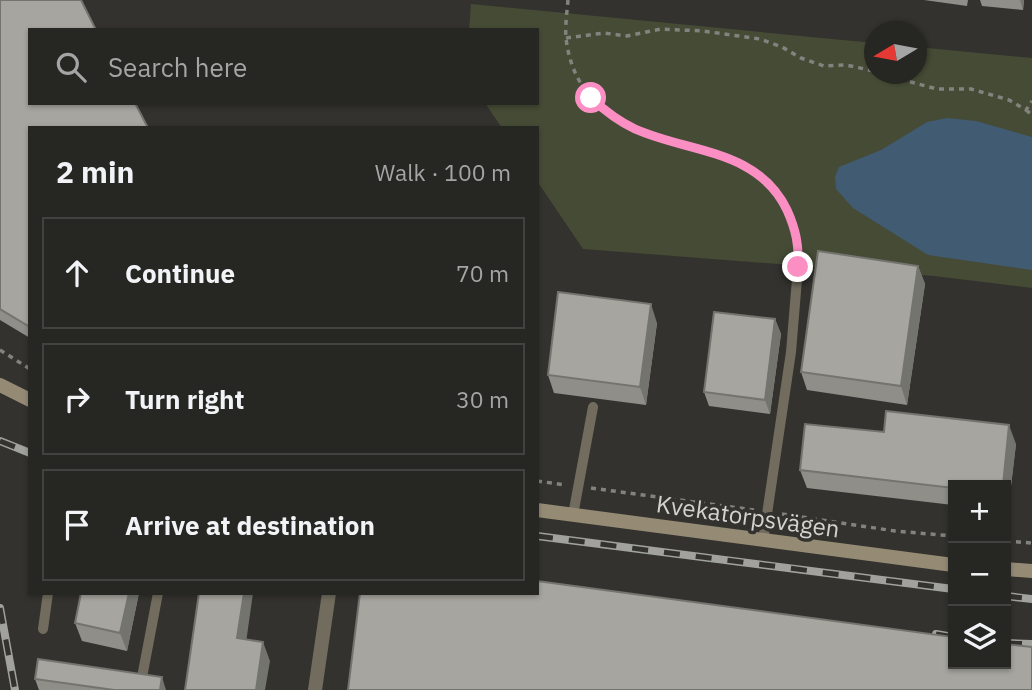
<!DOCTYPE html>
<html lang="en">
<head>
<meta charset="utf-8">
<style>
	body { margin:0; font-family:"IBM Plex Sans",sans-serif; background:#32322f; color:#f1f3f6 }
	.controls { position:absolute; right:21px; bottom:21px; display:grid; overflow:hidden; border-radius:0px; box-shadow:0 2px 5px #0004 }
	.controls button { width:63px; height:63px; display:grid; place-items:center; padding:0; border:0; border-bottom:2px solid #424340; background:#262622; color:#f1f3f6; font:35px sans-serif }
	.compass { position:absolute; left:864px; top:21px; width:63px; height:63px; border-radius:50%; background:#262622; box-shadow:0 2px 5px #0004; rotate:260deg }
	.stop { position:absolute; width:21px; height:21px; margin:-16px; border:5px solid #fb8fc4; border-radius:50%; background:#fff }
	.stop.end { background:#fb8fc4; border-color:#fff; box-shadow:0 2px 7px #0008 }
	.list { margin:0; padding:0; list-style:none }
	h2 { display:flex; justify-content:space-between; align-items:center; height:91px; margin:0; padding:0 28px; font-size:30px }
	h2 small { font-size:23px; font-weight:400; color:#a4a5a5 }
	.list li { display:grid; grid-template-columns:46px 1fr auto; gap:21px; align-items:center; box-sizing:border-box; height:112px; margin:0 14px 14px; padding:0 14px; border:2px solid #424340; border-radius:0px }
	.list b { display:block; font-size:26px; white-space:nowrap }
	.list em { font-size:23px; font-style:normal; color:#a4a5a5 }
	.icon { flex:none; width:38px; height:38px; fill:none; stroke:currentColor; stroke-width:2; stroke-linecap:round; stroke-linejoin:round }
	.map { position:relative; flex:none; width:1032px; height:690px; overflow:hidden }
	.search { position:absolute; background:#262622; box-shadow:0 2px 5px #0004; left:28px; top:28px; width:511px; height:77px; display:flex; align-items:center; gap:18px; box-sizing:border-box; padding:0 24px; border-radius:0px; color:#a4a5a5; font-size:26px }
	.panel { position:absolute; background:#262622; box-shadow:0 2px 5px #0004; left:28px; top:126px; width:511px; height:469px; border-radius:0px }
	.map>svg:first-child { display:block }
</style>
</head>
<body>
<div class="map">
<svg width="1032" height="690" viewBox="0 0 1032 690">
	<rect width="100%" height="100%" fill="#33322e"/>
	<path fill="#454b35" d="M471 4 874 43V74H916L917 47 1032 58V288L934 276 583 249 537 181V128H502L485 103H537V30H469Z"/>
	<path fill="#415b73" d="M947 118 976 121 1032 137V270L928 255 853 208 836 189 835 177 839 167 881 150 927 122Z"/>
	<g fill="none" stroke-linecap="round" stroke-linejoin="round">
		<path stroke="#82827e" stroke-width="3.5" stroke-dasharray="5 5" stroke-linecap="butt" d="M568 0C567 12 565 25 566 38 583 184 793 105 799 254
			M566 38 604 33 627 36 661 29 703 31 760 39 782 47 801 58 824 66 846 65 874 71
			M881 74 937 89H971L1009 100 1026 110 1032 101
			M1026 110 1032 115
			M0 350 30 369
			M537 481 566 485
			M591 488 754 510
			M782 514 895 531 953 536
			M1006 541 1032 543"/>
		<path stroke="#716c5e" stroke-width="10" d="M573 515 593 407
			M763 541 791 352 798 267
			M43 629 48 593
			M143 672 158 593"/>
		<path stroke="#716c5e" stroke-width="14" d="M315 690 329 593"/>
		<path stroke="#958b75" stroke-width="14" d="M0 385 30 400
			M537 510 953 565
			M1006 569 1032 571"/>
		<defs>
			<path id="rail" d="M0 441 30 453
				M537 536 953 589
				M1006 596 1032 599
				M0 608 15 690
				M936 634 953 637
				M1006 643 1032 644"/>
		</defs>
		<use href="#rail" stroke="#a1a19d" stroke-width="8"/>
		<use href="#rail" stroke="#33322e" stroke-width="5" stroke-dasharray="16" stroke-linecap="butt"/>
	</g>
	<path fill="#8f8e89" d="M0 0 30 128V338L0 320Z
		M924 0H968L967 6Z
		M980 0H1024L1023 10 982 6Z
		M918 266 925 284 907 405 807 390 801 372Z
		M775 319 781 334 770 414 709 406 704 392Z
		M657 323 646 405 554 393 548 375Z
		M1016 444 1008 511H1006V485H953V505L807 488 800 470Z
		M139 593 127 651 82 641 75 623Z
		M35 679 166 690H39Z"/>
	<path fill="#74746f" d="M1020 0H1024L1023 10Z
		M918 266 925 284 907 405 901 386Z
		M651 304 657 323 646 405 640 387Z
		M775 319 781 334 770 414 765 400Z
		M1009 425 1016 444 1008 511 1006 504V485H1003Z
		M129 593H139L127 651 120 633Z
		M244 593H253L244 657 237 638Z
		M263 642 270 661 265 690H256Z
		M162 677 166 690H160Z"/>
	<path fill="#a6a59f" stroke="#74746f" stroke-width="2" d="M0 0H81L96 30H30V103H135L148 128H30V327L0 309Z
		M818 251 918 266 901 386 801 372Z
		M558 292 651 304 640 387 548 375Z
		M714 312 775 319 765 400 704 392Z
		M886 411 1009 425 1003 485H953V488L800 470 805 424 884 432Z
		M537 581 953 637V664H1006V644L1032 647V690H348L360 593H537Z
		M81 593H129L120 633 75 623Z
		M199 593H244L237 638 263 642 256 690H185Z
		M38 659 162 677 160 690H114L35 679Z"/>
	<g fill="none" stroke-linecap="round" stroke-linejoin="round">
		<path stroke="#fb8fc4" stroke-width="9" d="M591 98C605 111 618 121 635 129 689 153 758 149 787 210 796 230 799 245 798 267"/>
	</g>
	<g text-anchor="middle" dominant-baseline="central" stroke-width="7" stroke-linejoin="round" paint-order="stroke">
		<g font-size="24" fill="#d2d2cf" stroke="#33322e">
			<text transform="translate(748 516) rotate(8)">Kvekatorpsvägen</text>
		</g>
	</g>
</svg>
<div class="controls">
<button>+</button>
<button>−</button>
<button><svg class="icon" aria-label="layers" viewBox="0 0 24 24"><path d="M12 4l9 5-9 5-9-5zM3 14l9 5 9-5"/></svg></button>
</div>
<svg class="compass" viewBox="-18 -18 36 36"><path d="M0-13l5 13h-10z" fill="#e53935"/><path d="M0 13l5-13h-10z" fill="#a4a5a5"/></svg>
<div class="stop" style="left:591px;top:98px"></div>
<div class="stop end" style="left:798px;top:267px"></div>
<div class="search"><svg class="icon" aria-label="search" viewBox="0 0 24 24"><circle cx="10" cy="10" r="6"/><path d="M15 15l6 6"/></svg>Search here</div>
<section class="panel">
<h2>2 min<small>Walk · 100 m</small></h2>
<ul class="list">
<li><svg class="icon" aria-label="ahead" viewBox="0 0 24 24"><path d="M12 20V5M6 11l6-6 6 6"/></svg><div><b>Continue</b></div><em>70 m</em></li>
<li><svg class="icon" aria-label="right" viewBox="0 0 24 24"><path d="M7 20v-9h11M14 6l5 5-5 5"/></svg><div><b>Turn right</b></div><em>30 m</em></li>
<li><svg class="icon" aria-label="arrive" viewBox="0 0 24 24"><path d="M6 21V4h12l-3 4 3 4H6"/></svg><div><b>Arrive at destination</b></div></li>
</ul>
</section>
</div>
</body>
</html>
